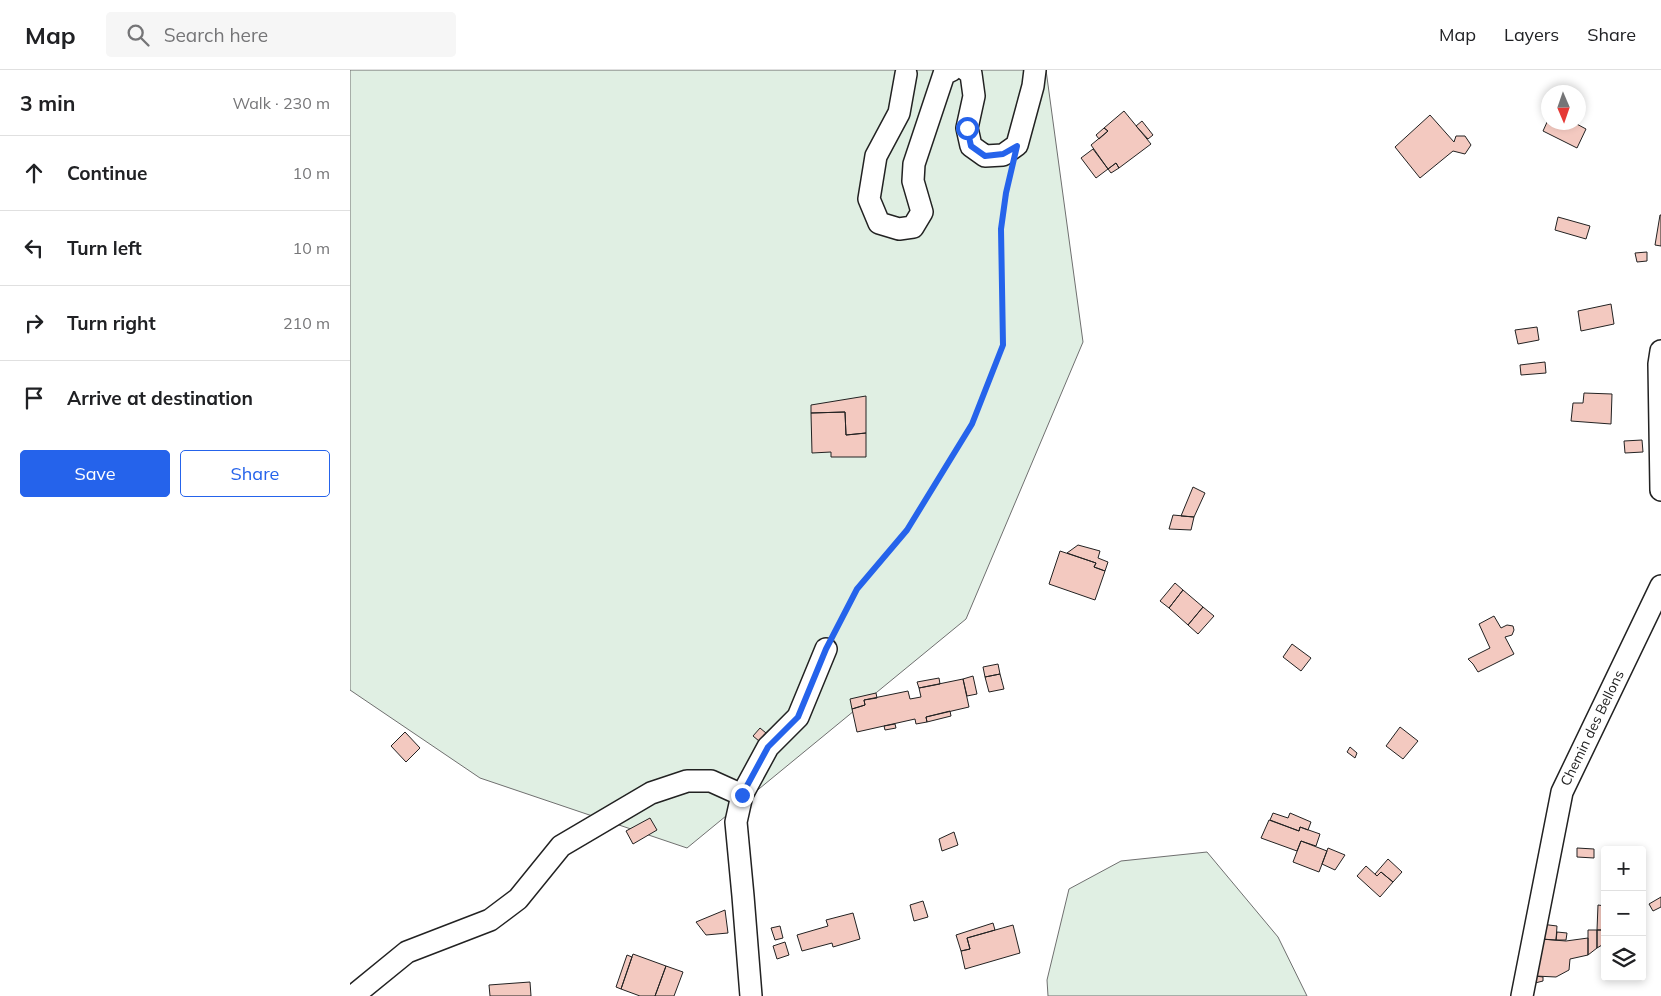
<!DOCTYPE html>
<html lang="en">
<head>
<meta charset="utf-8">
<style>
	body { margin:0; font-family:Mulish,sans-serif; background:#f6f6f6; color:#202124 }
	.controls { position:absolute; right:15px; bottom:15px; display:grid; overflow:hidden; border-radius:5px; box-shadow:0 2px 8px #0003 }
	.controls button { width:45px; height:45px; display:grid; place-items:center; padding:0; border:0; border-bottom:1px solid #e0e0e0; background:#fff; color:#202124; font:25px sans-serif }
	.compass { position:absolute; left:1191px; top:15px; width:45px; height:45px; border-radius:50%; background:#fff; box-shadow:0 2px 8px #0003; rotate:178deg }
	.stop { position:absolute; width:15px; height:15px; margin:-11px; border:4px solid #2563eb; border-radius:50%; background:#fff }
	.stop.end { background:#2563eb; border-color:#fff; box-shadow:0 1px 5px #0008 }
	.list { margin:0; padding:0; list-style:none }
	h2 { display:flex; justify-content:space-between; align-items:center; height:65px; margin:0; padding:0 20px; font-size:21px }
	h2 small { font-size:16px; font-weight:400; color:#757577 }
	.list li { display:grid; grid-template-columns:32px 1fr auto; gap:15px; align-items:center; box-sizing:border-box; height:75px; padding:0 20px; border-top:1px solid #e0e0e0 }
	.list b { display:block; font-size:19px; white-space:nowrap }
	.list em { font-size:16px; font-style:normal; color:#757577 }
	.actions { display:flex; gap:10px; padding:15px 20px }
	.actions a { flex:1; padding:11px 0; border:1px solid #2563eb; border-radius:5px; text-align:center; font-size:18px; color:#2563eb }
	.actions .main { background:#2563eb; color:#fff }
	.icon { flex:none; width:28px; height:28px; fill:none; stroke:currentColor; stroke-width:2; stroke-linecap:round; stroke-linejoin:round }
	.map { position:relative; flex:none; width:1311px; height:926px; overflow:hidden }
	header { display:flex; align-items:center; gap:30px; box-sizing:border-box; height:70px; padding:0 25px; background:#fff; border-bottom:1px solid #e0e0e0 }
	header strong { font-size:24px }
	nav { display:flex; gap:28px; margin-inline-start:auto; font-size:18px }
	.search { width:350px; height:45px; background:#f6f6f6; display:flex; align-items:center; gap:12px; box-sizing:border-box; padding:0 18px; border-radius:5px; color:#757577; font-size:19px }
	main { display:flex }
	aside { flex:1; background:#fff }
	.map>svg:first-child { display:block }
</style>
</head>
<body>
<header>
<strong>Map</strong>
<div class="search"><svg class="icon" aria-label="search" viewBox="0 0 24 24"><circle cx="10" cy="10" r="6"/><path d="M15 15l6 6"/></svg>Search here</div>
<nav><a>Map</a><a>Layers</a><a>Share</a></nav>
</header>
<main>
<aside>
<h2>3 min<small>Walk · 230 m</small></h2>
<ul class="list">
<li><svg class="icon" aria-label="ahead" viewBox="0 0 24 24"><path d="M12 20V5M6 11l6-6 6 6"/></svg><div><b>Continue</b></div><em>10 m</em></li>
<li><svg class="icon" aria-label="left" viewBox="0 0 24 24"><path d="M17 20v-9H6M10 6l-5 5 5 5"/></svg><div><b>Turn left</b></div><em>10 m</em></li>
<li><svg class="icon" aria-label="right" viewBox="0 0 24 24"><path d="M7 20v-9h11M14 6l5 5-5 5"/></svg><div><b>Turn right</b></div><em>210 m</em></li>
<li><svg class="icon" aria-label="arrive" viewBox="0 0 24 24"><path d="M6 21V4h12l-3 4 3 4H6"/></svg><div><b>Arrive at destination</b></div></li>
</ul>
<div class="actions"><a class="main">Save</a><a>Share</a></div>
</aside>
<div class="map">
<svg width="1311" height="926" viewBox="0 0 1311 926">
	<rect width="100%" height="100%" fill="#fff"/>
	<path fill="#e0efe3" stroke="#6f6f6f" d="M0 0H696L733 272 616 549 337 778 130 708 0 620Z
		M857 782 928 867 957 926H698L697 910 719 819 771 791Z"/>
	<path fill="#f3c9c0" stroke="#222" d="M774 41 801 74 769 98 766 93 758 99 741 75 758 61 754 58Z
		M1080 45 1104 72 1106 66H1115L1121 75 1115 84 1103 81 1070 108 1045 77Z
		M1198 50V52H1223L1236 59 1227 78 1193 61Z
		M792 51 803 65 798 69 786 56Z
		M754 58 758 61 749 69 746 65Z
		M743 79 758 99 746 108 731 88Z
		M766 93 769 98 761 103 758 99Z
		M1310 145H1311V176L1305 175Z
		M1208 147 1240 156 1236 169 1205 160Z
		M1297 182V191L1287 192 1285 183Z
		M1261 234 1264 254 1231 261 1228 241Z
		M1187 257 1189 270 1168 274 1165 260Z
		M1195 292 1196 303 1171 305 1170 295Z
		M1234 323 1262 324 1261 354 1221 351 1223 333H1233Z
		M516 326V363L496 365 495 342 461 343V335Z
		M495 342 496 365 516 363V387H481V382L462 383 461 343Z
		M1292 370 1293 382 1275 383 1274 371Z
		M843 417 855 423 844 447 831 446Z
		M823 445 844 447 841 460 819 459Z
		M728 475 750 481 748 488 758 492 755 501 744 497 746 493 717 483Z
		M710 481 746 493 744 497 755 501 745 530 699 514Z
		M825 513 833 520 819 538 810 531Z
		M833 520 853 537 838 555 819 538Z
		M853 537 864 546 848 564 838 555Z
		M1144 546 1151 558 1157 555 1163 556 1164 560 1162 565 1155 567 1164 584 1128 602 1123 594 1118 589 1140 578 1129 554Z
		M942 574 961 588 951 601 933 587Z
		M648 594 650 604 635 607 633 597Z
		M650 604 654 619 639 622 635 607Z
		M623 606 627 624 617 626 613 609Z
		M589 608 590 614 569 618 567 612Z
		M613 609 619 637 576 647 577 652 566 654 565 649 507 662 502 639 515 635 514 630 558 621 560 629 571 627 569 618Z
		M526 623 527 628 514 630 515 635 502 639 500 629Z
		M600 641 601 646 577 652 576 647Z
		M545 654 546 658 535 660 534 656Z
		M1050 657 1068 671 1053 689 1036 676Z
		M410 658 416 663 409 671 403 666Z
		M55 662 70 678 56 692 41 676Z
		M1000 677 1007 683 1005 688 997 682Z
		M923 743 938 748 940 743 961 752 958 760 950 757 949 761 920 750Z
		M300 748 307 760 283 774 276 761Z
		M919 750 949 761 950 757 970 764 966 776 951 771 947 781 911 768Z
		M604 762 608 775 592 781 589 769Z
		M951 771 977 781 969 802 943 792Z
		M978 778 995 785 985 800 972 794Z
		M1227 778 1244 779V788L1227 787Z
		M1038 789 1052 802 1043 812 1031 802 1027 806 1025 804Z
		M1016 796 1027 806 1031 802 1043 812 1030 827 1007 806Z
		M1311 827V837L1303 841 1299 834Z
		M573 831 578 847 564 851 560 835Z
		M1248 835 1255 836V860H1247Z
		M375 840 378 863 356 865 346 852Z
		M503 843 510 869 483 877 482 873 452 881 447 865 478 856 476 850Z
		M643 853 645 860 617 868 620 879 611 881 606 865Z
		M1191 854 1207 856 1206 870 1191 869Z
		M663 855 670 883 615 899 611 881 620 879 617 868Z
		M430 856 433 868 425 870 421 858Z
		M1238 860H1247V878L1238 885Z
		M1247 860H1253L1252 875 1247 878Z
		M1207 862 1217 863 1216 870H1206Z
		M1238 868V885L1220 889 1219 900 1206 907 1185 906 1191 869 1216 871Z
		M435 872 439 885 427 889 423 876Z
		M283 884 316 896 305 926H290L271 919Z
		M277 885 282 887 271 919 266 917Z
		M316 896 333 902 324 926H305Z
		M1185 906 1193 907V911L1185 913Z
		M180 912 181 926H140L139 915Z"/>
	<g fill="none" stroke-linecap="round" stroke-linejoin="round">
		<defs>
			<path id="street" d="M616 0 621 4 624 26 617 58 621 76 635 86 653 85 667 75 683 16 685 0
				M556 4 549 43 526 86 519 129 529 153 549 159 563 157 572 142 563 111 564 94 594 4 602 0
				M1311 281 1309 294 1311 420
				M3 926 57 882 140 850 168 829 211 776 301 723 337 711H361L392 725
				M401 926 393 826 386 752 392 725 418 677 448 647 476 579
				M1172 926 1212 722 1311 516"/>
		</defs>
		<use href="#street" stroke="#222" stroke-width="24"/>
		<path stroke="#646464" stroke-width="3" stroke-dasharray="4 2.5" stroke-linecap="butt" d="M485 561 507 519 557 460 622 354 653 275 651 159 660 105"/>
		<use href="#street" stroke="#fff" stroke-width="21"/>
	</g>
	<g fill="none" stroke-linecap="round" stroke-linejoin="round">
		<path stroke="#2563eb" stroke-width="6" d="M392 725 418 677 448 647 476 579 507 519 557 460 622 354 653 275 651 159 656 123 667 76 653 84 635 86 621 76 617 58"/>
	</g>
	<g text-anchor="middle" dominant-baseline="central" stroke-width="4" stroke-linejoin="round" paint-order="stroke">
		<g font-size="14" fill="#222" stroke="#fff">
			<text transform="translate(1242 658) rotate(-64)">Chemin des Bellons</text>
		</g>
	</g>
</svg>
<div class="controls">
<button>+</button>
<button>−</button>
<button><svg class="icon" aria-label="layers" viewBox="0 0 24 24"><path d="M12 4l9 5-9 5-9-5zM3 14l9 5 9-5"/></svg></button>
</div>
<svg class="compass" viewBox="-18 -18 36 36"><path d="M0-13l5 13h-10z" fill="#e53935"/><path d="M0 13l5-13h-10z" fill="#757577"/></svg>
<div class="stop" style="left:617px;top:58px"></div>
<div class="stop end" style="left:392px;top:725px"></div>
</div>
</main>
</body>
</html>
